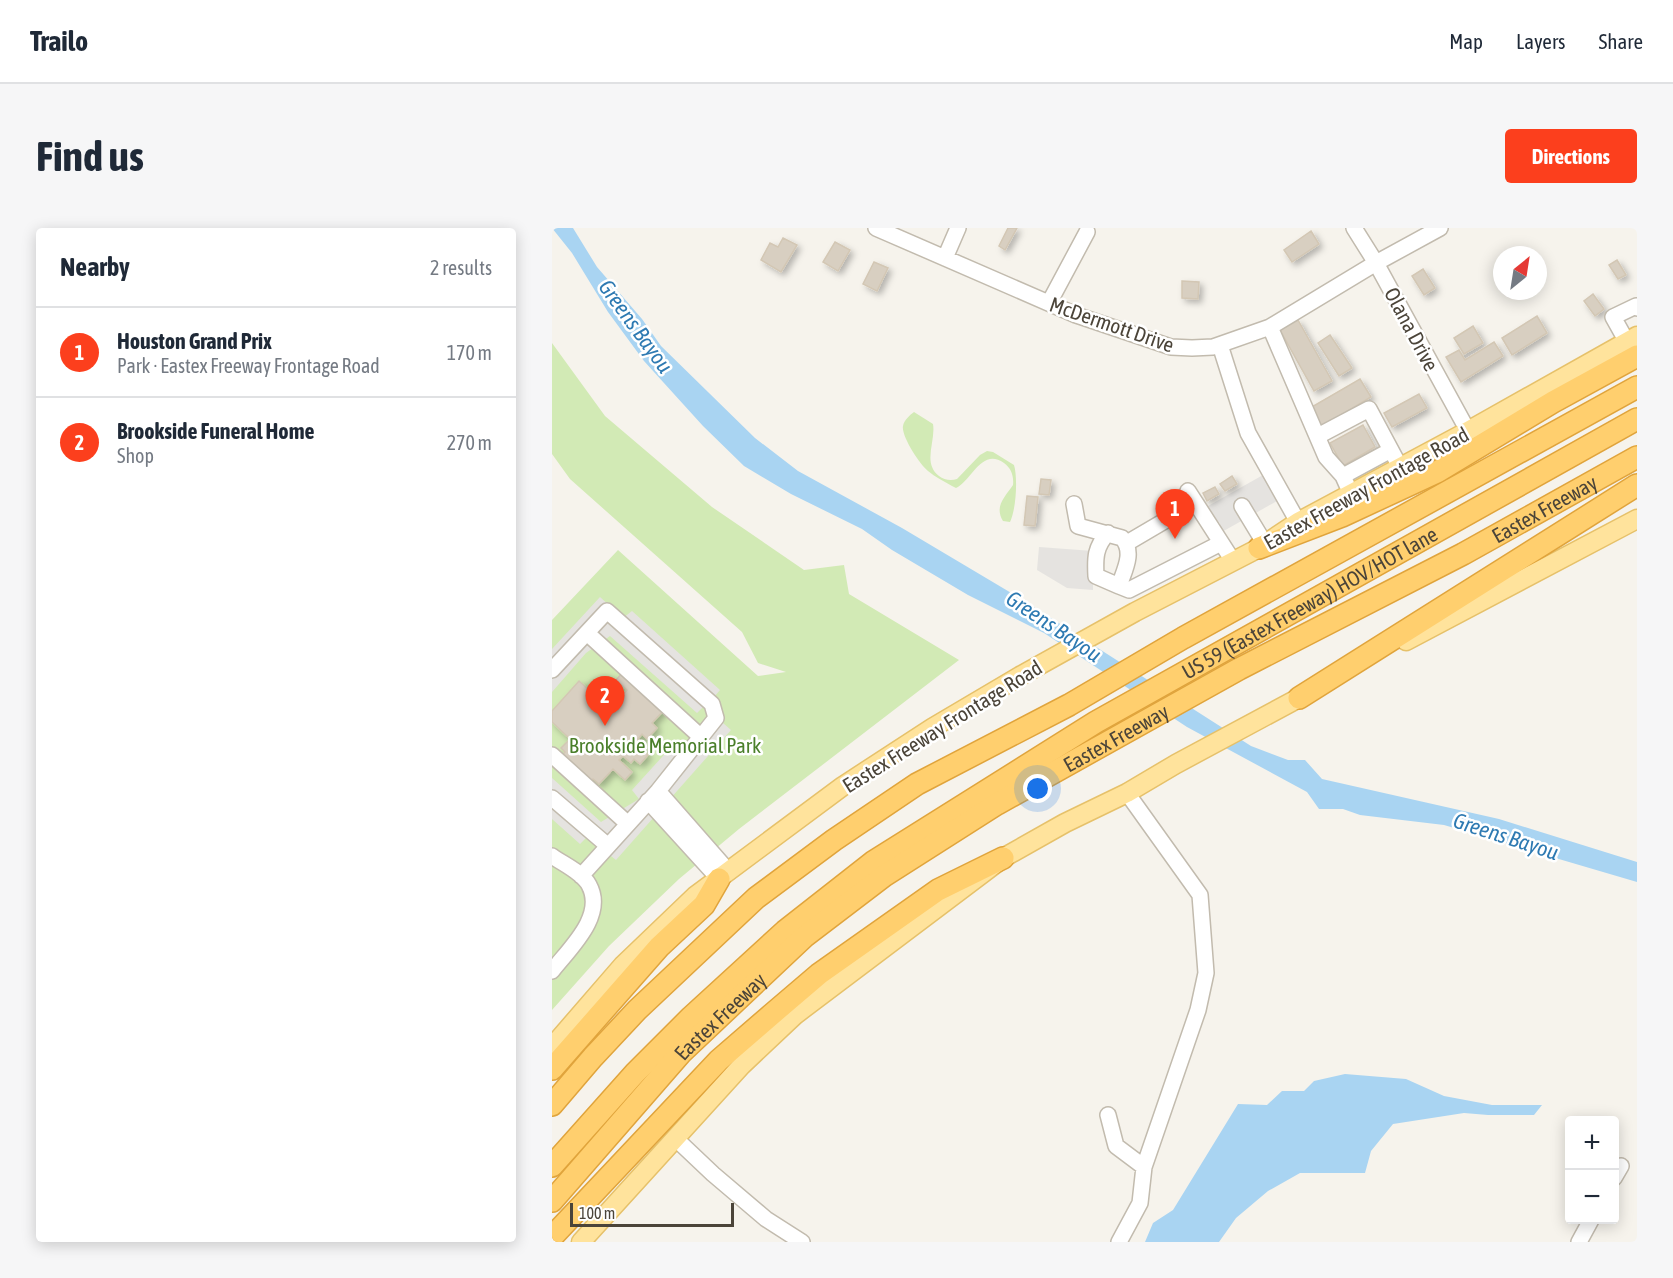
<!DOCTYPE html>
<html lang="en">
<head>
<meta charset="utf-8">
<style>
	body { margin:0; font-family:"Asap Condensed",sans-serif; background:#f6f6f7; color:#1f2937 }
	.controls { position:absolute; right:18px; bottom:18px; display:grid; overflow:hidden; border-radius:6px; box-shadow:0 3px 15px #0003 }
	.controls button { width:54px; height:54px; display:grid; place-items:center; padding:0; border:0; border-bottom:2px solid #e0e1e3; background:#fff; color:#1f2937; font:30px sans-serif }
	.compass { position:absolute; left:941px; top:18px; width:54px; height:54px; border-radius:50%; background:#fff; box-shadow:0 3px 15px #0003; rotate:30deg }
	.scale { position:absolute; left:18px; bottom:15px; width:164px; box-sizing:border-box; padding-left:6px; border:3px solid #4b4439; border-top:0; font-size:16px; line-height:21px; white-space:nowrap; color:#4b4439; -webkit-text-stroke:4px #fff; paint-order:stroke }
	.you { position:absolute; left:486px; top:561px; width:21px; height:21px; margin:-15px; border:4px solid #fff; border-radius:50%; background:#1a73e8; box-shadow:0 0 0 9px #1a73e833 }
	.badge { display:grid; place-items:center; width:39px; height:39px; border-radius:50%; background:#fc3f1d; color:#fff; font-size:20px; font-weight:700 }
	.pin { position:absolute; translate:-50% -50px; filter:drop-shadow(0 2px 3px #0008) }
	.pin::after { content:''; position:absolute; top:32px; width:21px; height:18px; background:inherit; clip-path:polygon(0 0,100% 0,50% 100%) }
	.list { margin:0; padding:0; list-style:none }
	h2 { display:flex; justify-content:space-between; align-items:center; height:78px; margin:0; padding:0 24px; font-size:26px }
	h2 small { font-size:20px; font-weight:400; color:#747a83 }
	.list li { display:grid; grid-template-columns:39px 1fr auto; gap:18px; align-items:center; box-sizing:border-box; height:90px; padding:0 24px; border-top:2px solid #e0e1e3 }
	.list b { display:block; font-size:22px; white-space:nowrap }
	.list p { margin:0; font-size:20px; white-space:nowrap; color:#747a83 }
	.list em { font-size:20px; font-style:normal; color:#747a83 }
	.map { position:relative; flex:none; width:1085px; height:1014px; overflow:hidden; border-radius:6px }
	header { display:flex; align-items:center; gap:36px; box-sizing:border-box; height:84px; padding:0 30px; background:#fff; border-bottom:2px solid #e0e1e3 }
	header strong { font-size:28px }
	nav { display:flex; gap:33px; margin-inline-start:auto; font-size:21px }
	.intro { display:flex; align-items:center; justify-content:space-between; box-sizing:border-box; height:144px; padding:0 36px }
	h1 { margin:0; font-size:42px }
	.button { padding:15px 27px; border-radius:6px; background:#fc3f1d; color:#fff; font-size:21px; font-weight:700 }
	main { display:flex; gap:36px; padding:0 36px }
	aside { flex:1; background:#fff; border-radius:6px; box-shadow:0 3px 15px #0003 }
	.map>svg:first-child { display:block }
</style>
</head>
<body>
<header>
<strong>Trailo</strong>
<nav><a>Map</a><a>Layers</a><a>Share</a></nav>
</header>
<div class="intro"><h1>Find us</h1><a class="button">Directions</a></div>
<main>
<aside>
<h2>Nearby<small>2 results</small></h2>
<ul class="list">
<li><span class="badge">1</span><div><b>Houston Grand Prix</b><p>Park · Eastex Freeway Frontage Road</p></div><em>170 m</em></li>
<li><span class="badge">2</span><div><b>Brookside Funeral Home</b><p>Shop</p></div><em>270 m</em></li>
</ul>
</aside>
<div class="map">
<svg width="1085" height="1014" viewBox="0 0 1085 1014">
	<defs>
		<filter id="shadow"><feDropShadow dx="3.5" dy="3.5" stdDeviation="3" flood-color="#0004"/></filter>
	</defs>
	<rect width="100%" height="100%" fill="#f6f3ec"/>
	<path fill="#d2eab5" d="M0 115 53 188 160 279 252 342 292 337 297 366 407 432 187 601 127 651 57 718 0 782V392L66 322 206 448 234 444 206 435 190 404 18 251 0 226Z
		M362 184 381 196C384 213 370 235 387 248 392 252 399 253 405 251L428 227 435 223 441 224 462 237C466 250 464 282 458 294L451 293C442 278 453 269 461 257 462 248 459 240 452 235 430 219 420 252 404 260L400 258C392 253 383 249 376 243 368 237 349 208 351 198 352 192 358 187 362 184Z"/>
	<path fill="#e5e3e0" d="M711 247 725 273 668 305V295L649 282Z
		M487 319 541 323V362L515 360 485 342Z
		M48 369 71 390 80 383 168 462 162 469 171 495 179 502 64 632 35 609 28 616 0 591V550L49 594 87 571 80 562 120 518 130 525 157 490 152 478 145 485 58 408 34 425 0 464V421Z"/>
	<path fill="#a9d4f2" d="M0 0H21L45 39 90 91 109 118 203 210 246 243 350 300 466 369 699 518 736 532H753L770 551 947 591 1085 634V654L892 597 808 587 791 581H767L755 564 635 499 492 405 416 367 340 322 310 301 239 266 192 238 151 198 92 133 56 84 20 25Z
		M793 846 854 851 892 868 940 877H990L982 887H936L912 885 841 896 819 923 813 945H748L716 963 684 990 667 1014H593L601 995 621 982 686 876 715 877 730 863H752L762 853Z"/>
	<path fill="#d8cfc1" stroke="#d3c7b4" stroke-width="1.5" filter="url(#shadow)" d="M456 0H465L453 22 447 18Z
		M759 3 767 16 740 34 732 22Z
		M231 10 245 17 229 44 209 32 218 15 226 19Z
		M283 14 298 22 286 43 271 34Z
		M1065 32 1074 47 1066 51 1057 37Z
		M322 34 336 40 325 63 311 56Z
		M871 41 883 60 872 67 860 48Z
		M630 53 647 54 646 71 630 70Z
		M1041 66 1052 81 1043 88 1032 73Z
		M985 88 995 105 960 127 950 110Z
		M746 92 780 153 762 163 728 102Z
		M921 98 931 115 912 126 902 110Z
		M778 107 800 140 787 148 766 115Z
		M942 114 951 128 909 154 894 129 907 122 913 132Z
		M808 151 819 169 769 199 758 180Z
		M867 166 875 180 840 199 832 185Z
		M811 197 823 219 791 238 778 215Z
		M680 248 685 256 673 263 668 256Z
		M489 251 499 252 497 267 487 266Z
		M663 259 667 266 655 273 651 265Z
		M475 268 486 269 483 298 472 297Z
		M72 443 113 481 100 495 105 500 95 511 90 506 86 511 94 518 91 522 96 527 88 536 82 531 79 535 71 528 67 532 80 544 73 552 61 541 47 556 41 551 35 557 7 531 13 524 9 520 18 511 0 494V483L27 453 58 481 75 462 64 452Z"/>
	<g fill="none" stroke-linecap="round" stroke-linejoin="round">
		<defs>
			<path id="minor" d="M324 0 524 87 619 119 640 120 661 119 718 99 824 35 888 0
				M802 0 824 35 916 203
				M393 30 406 0
				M497 75 535 4
				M718 99 774 229 791 248 799 266
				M1075 114 1061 89 1084 78 1085 80
				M668 117 696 205 746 294
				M766 208 817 181 848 239
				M791 248 839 222
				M636 263 681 333
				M522 276 526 298 570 310C583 324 572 343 567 358L577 362 669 315
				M690 278 713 316
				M556 305C543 319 543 330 544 348L567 358
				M575 315 643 275
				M35 405 149 509
				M0 442 55 383 160 476 164 490 106 563 29 648
				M0 527 75 595
				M106 563 177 644
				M0 570 55 617
				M96 573 167 651
				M0 628C11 636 30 644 37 657 54 688 17 721 0 743
				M556 887 564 918 592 939
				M123 910 161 946 214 991 250 1014
				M1062 950 1069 938
				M567 1014 588 975 592 939 646 782 654 745 648 667 575 565
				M1027 1014 1039 992"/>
			<path id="major" d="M854 413 1085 291
				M0 819 71 737 143 668 291 558 380 500 468 448 583 384 707 320 746 294 916 203 1085 108
				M29 1014 190 837 243 787 451 630 513 595 575 565 624 536 758 464"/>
			<g id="highway">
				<path d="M707 320 790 288 885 244 1001 174 1085 128"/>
				<path d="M747 470 1085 257"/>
				<path d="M0 841 107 719 152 677 167 651"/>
				<path d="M0 877 41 829 85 782 204 670 282 612 365 556 517 477 631 410 1085 159"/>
				<path id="s1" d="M0 938 83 845 139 789 233 703 321 634 544 494 1085 191"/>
				<path id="s2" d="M0 973 129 825 252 709 332 648 445 576 687 441 911 326 1085 229"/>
				<path d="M0 1009 167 832 219 787 267 746 386 662 451 630"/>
			</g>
		</defs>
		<use href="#minor" stroke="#c2bbae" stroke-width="18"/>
		<use href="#major" stroke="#e6c16a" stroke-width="21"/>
		<use href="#highway" stroke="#e0a43c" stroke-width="24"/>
		<use href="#minor" stroke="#fff" stroke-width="15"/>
		<use href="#major" stroke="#ffe39c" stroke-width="18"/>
		<use href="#highway" stroke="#ffcf6e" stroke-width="21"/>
	</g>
	<g text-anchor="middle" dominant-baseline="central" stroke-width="5" stroke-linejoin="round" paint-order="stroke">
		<g font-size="21" fill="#4b4439" stroke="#fff">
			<text transform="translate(560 96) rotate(19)">McDermott Drive</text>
			<text transform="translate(860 101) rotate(62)">Olana Drive</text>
			<text transform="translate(814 260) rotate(-29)">Eastex Freeway Frontage Road</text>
			<text stroke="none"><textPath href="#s2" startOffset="1222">Eastex Freeway</textPath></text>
			<text stroke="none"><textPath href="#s1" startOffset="951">US 59 (Eastex Freeway) HOV/HOT lane</textPath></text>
			<text transform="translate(390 498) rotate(-32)">Eastex Freeway Frontage Road</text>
			<text stroke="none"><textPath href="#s2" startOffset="736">Eastex Freeway</textPath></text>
			<text stroke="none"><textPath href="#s2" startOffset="250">Eastex Freeway</textPath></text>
		</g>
		<g font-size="21" fill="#4a7f2a" stroke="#fff">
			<text x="113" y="517">Brookside Memorial Park</text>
		</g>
		<g font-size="22" font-style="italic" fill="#2e7ab2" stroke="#fff">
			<text transform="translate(84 98) rotate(54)">Greens Bayou</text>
			<text transform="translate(502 398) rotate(34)">Greens Bayou</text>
			<text transform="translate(954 608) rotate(18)">Greens Bayou</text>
		</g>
	</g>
</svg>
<div class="controls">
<button>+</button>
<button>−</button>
</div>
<svg class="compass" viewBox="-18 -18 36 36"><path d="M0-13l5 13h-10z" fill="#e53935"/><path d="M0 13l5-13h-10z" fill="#747a83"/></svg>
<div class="scale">100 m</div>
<div class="you"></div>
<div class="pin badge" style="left:623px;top:311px">1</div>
<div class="pin badge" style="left:53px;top:498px">2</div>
</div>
</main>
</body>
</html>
